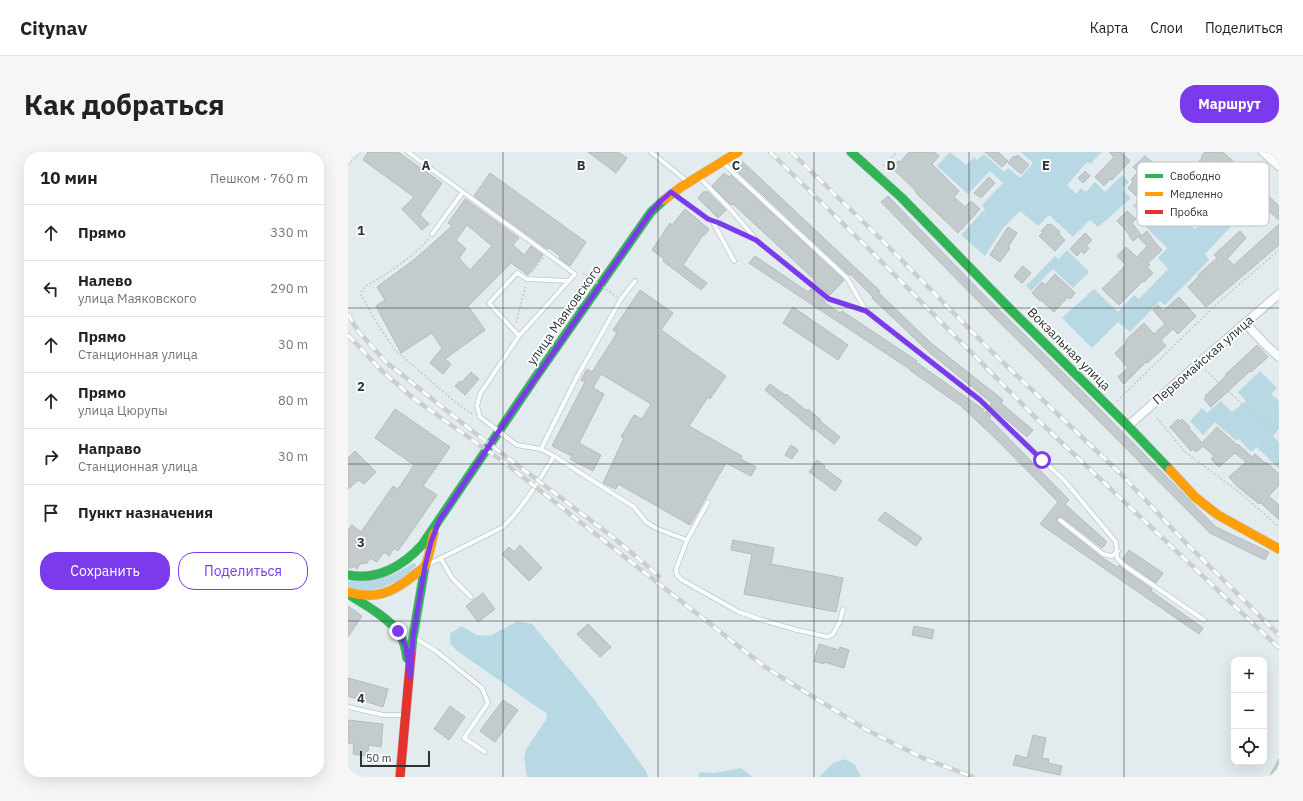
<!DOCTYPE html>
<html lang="ru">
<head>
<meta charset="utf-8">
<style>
	body { margin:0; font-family:"IBM Plex Sans",sans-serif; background:#f6f6f6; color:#222 }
	.controls { position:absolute; right:12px; bottom:12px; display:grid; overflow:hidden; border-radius:8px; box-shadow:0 4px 16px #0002 }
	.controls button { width:36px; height:36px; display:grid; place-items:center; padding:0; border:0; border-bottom:1px solid #e0e0e0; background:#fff; color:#222; font:20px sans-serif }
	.scale { position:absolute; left:12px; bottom:10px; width:70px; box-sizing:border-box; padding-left:4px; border:2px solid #2d3436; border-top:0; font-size:11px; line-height:14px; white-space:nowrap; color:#2d3436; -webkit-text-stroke:3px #fff; paint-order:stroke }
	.stop { position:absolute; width:12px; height:12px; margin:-9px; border:3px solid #7c3aed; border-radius:50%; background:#fff }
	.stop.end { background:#7c3aed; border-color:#fff; box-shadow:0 1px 4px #0008 }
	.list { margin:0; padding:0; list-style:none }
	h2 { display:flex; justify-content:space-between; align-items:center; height:52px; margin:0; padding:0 16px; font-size:17px }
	h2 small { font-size:13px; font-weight:400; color:#767676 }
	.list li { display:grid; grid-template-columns:26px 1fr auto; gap:12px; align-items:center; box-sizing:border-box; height:56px; padding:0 16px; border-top:1px solid #e0e0e0 }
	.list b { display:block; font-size:15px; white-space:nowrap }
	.list p { margin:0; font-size:13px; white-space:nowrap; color:#767676 }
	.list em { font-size:13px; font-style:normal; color:#767676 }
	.actions { display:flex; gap:8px; padding:12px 16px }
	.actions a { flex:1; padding:9px 0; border:1px solid #7c3aed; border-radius:16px; text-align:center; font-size:14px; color:#7c3aed }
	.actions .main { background:#7c3aed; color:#fff }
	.icon { flex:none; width:22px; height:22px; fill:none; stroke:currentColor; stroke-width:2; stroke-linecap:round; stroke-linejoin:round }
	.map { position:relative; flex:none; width:931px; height:625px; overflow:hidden; border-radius:16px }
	header { display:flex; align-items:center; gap:24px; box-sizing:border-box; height:56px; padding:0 20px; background:#fff; border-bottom:1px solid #e0e0e0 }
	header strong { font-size:19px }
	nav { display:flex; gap:22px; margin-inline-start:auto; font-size:14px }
	.intro { display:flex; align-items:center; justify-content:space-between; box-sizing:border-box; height:96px; padding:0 24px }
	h1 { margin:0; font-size:28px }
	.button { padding:10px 18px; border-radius:16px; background:#7c3aed; color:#fff; font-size:14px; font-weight:700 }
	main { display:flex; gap:24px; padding:0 24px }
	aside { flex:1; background:#fff; border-radius:16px; box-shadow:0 4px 16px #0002 }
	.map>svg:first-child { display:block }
</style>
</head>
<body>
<header>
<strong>Citynav</strong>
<nav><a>Карта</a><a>Слои</a><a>Поделиться</a></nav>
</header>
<div class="intro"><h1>Как добраться</h1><a class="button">Маршрут</a></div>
<main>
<aside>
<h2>10 мин<small>Пешком · 760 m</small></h2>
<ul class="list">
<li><svg class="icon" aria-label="ahead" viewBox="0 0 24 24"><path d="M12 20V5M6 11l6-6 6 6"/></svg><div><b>Прямо</b></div><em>330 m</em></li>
<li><svg class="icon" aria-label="left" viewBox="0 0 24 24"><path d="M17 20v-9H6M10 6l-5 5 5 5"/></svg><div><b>Налево</b><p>улица Маяковского</p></div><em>290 m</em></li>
<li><svg class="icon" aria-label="ahead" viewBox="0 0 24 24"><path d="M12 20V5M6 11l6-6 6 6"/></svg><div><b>Прямо</b><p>Станционная улица</p></div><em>30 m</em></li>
<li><svg class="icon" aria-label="ahead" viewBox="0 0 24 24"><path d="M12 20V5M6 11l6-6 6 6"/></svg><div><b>Прямо</b><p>улица Цюрупы</p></div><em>80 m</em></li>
<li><svg class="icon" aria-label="right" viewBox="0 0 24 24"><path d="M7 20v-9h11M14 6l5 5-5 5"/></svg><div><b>Направо</b><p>Станционная улица</p></div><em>30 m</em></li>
<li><svg class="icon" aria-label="arrive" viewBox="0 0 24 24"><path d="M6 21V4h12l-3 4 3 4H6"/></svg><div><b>Пункт назначения</b></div></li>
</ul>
<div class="actions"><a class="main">Сохранить</a><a>Поделиться</a></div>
</aside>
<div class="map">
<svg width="931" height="625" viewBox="0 0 931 625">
	<rect width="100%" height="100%" fill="#e2ebee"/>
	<path fill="#b8d9e3" d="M602 0 618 13 626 5 629 8 636 2 656 20 660 16 672 26 685 11 673 0H754L742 12 739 10 719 33 728 42 733 36 738 40 747 30 757 40 774 23 781 30 774 37 783 46 750 75 742 68 725 85 701 63 690 74 672 59 655 76 637 104 613 83 637 57 634 53 655 31 642 19 620 42 589 14Z
		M819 15 826 21 817 32 822 36 809 51 829 70 834 66 847 77 856 70 839 53 868 20 879 30 891 16 906 30 896 40 901 46 891 56 896 61 857 102 861 108 817 153 812 149 782 180 770 170 744 196 714 166 746 137 770 160 786 143 791 147 820 117 810 106 819 96 791 68 794 63 785 54Z
		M719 98 741 120 725 136 705 117 683 139 678 134 707 104 711 107Z
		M912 219 929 236 923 242 931 249V277L925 284 931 290V317L909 295 903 300 891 287 888 289 867 270 855 283 842 269 854 256 859 261 873 249 884 260 898 249 890 240Z
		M66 411 68 412V414L56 426 33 436 18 439 0 435V429L44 423Z
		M170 469 184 472 242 542 298 619 300 625H179L176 605 179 596 199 566 198 561 108 498 102 491V482L113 474 129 483 142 484Z
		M497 607 507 613 513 625H471L485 611Z
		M393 616 404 625H350L352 620 367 621Z"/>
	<path fill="#c4cbcd" stroke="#b4bbbd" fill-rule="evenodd" d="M20 0H50L94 31 72 63 81 72 74 78 54 57 66 45 15 8Z
		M240 0H270L279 6 268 21Z
		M561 0H586L591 4 584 12 611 39 606 45 617 55 623 49 632 57 610 81 569 42 566 37 544 16 550 9 552 10Z
		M637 0H650L660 9 654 15Z
		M761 0H773L782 9 764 28 762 27 756 34 747 25 766 5Z
		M857 0H875L889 13 881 22 868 10 847 32 845 30 831 46 834 48 831 51 833 53 827 59 817 49 830 37 823 31 834 19 838 23 854 6 853 5Z
		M670 3 681 13 673 22 660 11 666 4 667 5Z
		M797 4 812 17 788 44 780 36 785 30 783 28 790 20 785 15Z
		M395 10 532 139 530 140 583 191 655 248 653 251 685 278 679 285 647 258 642 253 644 251 582 201 524 146 525 145 502 122 501 123 388 18Z
		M737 19 742 24 735 31 730 26Z
		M142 21 238 90 222 114 211 106 212 104 201 96 199 97 126 44Z
		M376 21 381 25 383 23 496 128 482 143 467 131 468 129 385 52 383 53 364 34Z
		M641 25 647 31 633 46 626 41Z
		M908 32 931 54V68L922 60 913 70 903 60 904 59 899 55 908 45 901 39Z
		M356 39 358 41 359 39 378 58 370 66 350 46Z
		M540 44 634 141 735 240 868 375 921 400 917 408 862 381 729 247 628 147 533 50Z
		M117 47 171 86 165 93 176 103 183 94 195 103 180 123 163 111 120 154 137 178 97 207 103 212 95 222 82 211 94 196 84 181 53 201 28 154 37 148 29 135 67 107 104 74 100 71ZM119 73 144 94 122 118 111 106 118 97 108 88Z
		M337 57 361 77 356 84 355 83 335 113 359 131 353 138 315 109 316 107 304 98 322 71 324 73Z
		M779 59 788 67 784 71 793 83 785 89 777 77 769 69Z
		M700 72 701 73 703 72 712 80 711 82 717 88 707 99 691 84 695 81 693 79Z
		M931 72V93L858 155 840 135 851 124 850 123 869 106 866 103 892 79 898 86 879 107 886 113Z
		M660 75 669 81 660 95 662 96 652 110 642 103Z
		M799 79 805 88 814 98 800 111 802 113 799 115 805 121 796 130 795 129 771 153 754 137 778 113 769 104 778 95 789 105 799 94 791 86Z
		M737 81 744 88 738 94 741 96 736 102 733 99 729 104 722 97Z
		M407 104 460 140 463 137 477 149 476 150 492 161 494 159 569 209 568 210 636 258 634 259 636 261 638 259 643 264 641 266 721 348 717 352 759 390 754 396 714 365H711L709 366 710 371 753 405 769 415 771 413 775 417 804 437 803 439 855 476 851 482 692 372 710 350 649 288 613 254 563 219V218L401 111Z
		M675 114 683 121 674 131 666 124Z
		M707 122 727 141 722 147 720 145 706 160 693 148 692 149 684 141 694 130 697 133Z
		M292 138 325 161 313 178 378 224 362 247 360 245 341 274 394 304 393 307 408 315 403 324 378 311 342 373 270 332 268 337 255 331 276 286 273 285 286 263 294 267 303 252 253 222 245 236 256 242 231 291 253 303 245 319 222 307 224 304 204 294 237 230 233 228 239 217 244 220 269 181 265 178Z
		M831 145 848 164 830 182 825 177 813 188 818 194 799 211 798 210 776 232 770 225 780 216 767 201 778 191V188L796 171 806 182 817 172 805 158 810 153 815 159Z
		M445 155 500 193 490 208 435 171Z
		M909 193 920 205 903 220 902 219 863 255 856 247 859 245 857 244 878 224 877 223Z
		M123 220 131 227 117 243 107 234 112 229 114 230Z
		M422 232 437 243 438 242 459 259 460 257 473 268 472 269 492 285 486 292 466 276 465 278 417 238Z
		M47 257 102 295 75 334 89 343 50 399 46 396 41 404 36 400 29 410 22 406 19 411 12 412 9 417 5 414 4 416H0V378L4 373 13 380 45 334 50 337 66 313 27 286Z
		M830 267 832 269 834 267 842 275 841 276 854 291 869 275 889 293 890 292 904 305 907 302 917 311 918 310 931 322V333L921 344 931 353V368L912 350 911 352 889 334 881 325 898 310 887 301 871 315 863 307 866 304 855 294 848 300 845 297 843 299 822 275Z
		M443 293 450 298 444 307 437 303Z
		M7 299 28 320 16 332 11 328 0 337V306Z
		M469 308 477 314 476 316 494 329 487 339 461 320Z
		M537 360 574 386 568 394 530 368Z
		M385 388 426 396 423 412 495 426 488 460 396 442 404 402 383 398Z
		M172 393 194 416 181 429 154 402 161 395 166 400Z
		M781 398 815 421 808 431 779 411 775 407Z
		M135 441 147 457 130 470 118 454Z
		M0 454 14 464 0 485Z
		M240 472 263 495 252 505 229 482Z
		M566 474 586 478 584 487 564 483Z
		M471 492 491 498 492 495 501 498 496 516 476 510V512L466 509Z
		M0 526 40 537 35 555 0 544Z
		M155 548 170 558 147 590 132 579Z
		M102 554 117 565 101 588 86 577Z
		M0 568 35 572 33 595 21 593 19 604 5 602 6 592 0 591Z
		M685 583 698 586 694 606 701 607 700 611 714 614 712 623 665 613 668 603 679 606Z
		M931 607V625H921Z"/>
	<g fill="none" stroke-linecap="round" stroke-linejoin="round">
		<defs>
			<path id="lane" d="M60 0 227 122 171 184 132 242 129 254 132 265
				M303 0 340 30
				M375 11 499 126 518 159 632 248 658 274 716 328 768 390 769 406 777 414 856 468
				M351 25 382 57 407 86
				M325 42 360 67 371 71 408 88 481 147 518 159
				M365 70 386 109
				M84 82 115 40
				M171 184 141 151 169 121 179 127 220 129
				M169 293 193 297 206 304 286 355 298 370 310 377 339 388 360 350
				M193 297 229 225 273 147 287 129
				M712 368 755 402 764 404 770 399
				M339 388 328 417 329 423 334 428 391 460 414 468 449 478 480 485 485 482 492 469 495 457
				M93 407 104 426 123 445
				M79 413 155 375C176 354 191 329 206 304
				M67 486 88 499 134 536 140 551 116 586 137 600
				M0 555 35 563H58"/>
			<path id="street" d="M915 0 931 14
				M898 172 919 194 931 205
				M780 274 851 211 931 142"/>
			<path id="fast" d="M503 0 554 46 659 154 780 274 822 318
				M0 423C29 429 55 414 74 393L187 226 303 60 316 48
				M0 442C14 451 41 466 50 480 56 488 58 497 59 506
				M63 502 65 485 77 414"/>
			<path id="slow" d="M316 48 333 35 390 0
				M822 318 847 345 870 363 931 397
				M0 440C27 448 44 441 65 424 68 421 75 417 77 414 80 409 84 388 86 381"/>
			<path id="jam" d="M52 625 63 502"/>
		</defs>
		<use href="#lane" stroke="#c0c7c9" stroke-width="5.5"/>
		<use href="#street" stroke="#c0c7c9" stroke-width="10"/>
		<use href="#fast" stroke="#c0c7c9" stroke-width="10"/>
		<use href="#slow" stroke="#c0c7c9" stroke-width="10"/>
		<use href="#jam" stroke="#c0c7c9" stroke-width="10"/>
		<path stroke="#c6c9ca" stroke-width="1.5" stroke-dasharray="2 2" stroke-linecap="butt" d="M0 13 13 0
			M535 14 549 0
			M80 87C67 104 37 123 18 134L14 138 13 143 30 173 46 197 107 250 124 262
			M184 120 195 106
			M168 171 178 132
			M857 218 894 252 930 281
			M769 249 871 150 931 98
			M809 266 836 299 892 341 931 375"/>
		<use href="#lane" stroke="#fbfcfc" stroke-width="4"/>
		<use href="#street" stroke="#fbfcfc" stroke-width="8"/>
		<use href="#fast" stroke="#30b455" stroke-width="9"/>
		<use href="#slow" stroke="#ff9f0a" stroke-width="9"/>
		<use href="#jam" stroke="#e5322d" stroke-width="9"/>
		<defs>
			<path id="rail" d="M422 0 524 100 694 272 931 496
				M443 0 535 89 645 201 773 322 836 389 931 483
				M0 162 10 179 38 210 123 278 266 386 311 424
				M0 183 33 218 65 246 157 311 417 515 519 578 575 606 625 625"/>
		</defs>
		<use href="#rail" stroke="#cbcdce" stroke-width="4.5"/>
		<use href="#rail" stroke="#fff" stroke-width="3" stroke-dasharray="9" stroke-linecap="butt"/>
		<defs>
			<path id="lane-bridge" d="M132 265 169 293"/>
		</defs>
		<use href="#lane-bridge" stroke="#c0c7c9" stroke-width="5.5" stroke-linecap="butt"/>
		<path stroke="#c6c9ca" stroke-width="1.5" stroke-dasharray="2 2" stroke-linecap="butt" d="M235 121 269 145"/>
		<use href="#lane-bridge" stroke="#fbfcfc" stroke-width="4"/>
	</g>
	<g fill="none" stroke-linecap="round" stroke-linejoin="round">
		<path stroke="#7c3aed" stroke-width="5" d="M50 479 58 495 62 525 65 485 77 414 83 390 91 369 153 276 303 60 313 49 323 40 360 67 371 71 408 88 481 147 518 159 632 248 694 308"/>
	</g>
	<path fill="none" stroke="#2d3436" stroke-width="1" stroke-opacity="0.55" d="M155 0V625M310 0V625M466 0V625M621 0V625M776 0V625M0 156H931M0 312H931M0 469H931"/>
	<g text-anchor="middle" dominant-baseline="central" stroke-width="3.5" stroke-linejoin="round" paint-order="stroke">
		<g font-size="13" fill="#2d3436" stroke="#fff">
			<text transform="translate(216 163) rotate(-55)">улица Маяковского</text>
			<text transform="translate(721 197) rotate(45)">Вокзальная улица</text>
			<text transform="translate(855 208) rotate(-41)">Первомайская улица</text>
		</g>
	</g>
	<rect x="789" y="10" width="132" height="64" rx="6" fill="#fff" stroke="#c0c2c3" stroke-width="1"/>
	<rect x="797" y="22" width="18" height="4" fill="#30b455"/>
	<rect x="797" y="40" width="18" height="4" fill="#ff9f0a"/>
	<rect x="797" y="58" width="18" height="4" fill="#e5322d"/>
	<g font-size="11" fill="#2d3436">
		<text x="822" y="28">Свободно</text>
		<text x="822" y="46">Медленно</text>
		<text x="822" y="64">Пробка</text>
	</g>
	<g font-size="13" text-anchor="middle" font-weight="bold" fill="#2d3436" stroke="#fff" stroke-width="3.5" stroke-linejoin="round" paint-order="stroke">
		<text x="78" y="18">A</text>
		<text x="233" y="18">B</text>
		<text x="388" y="18">C</text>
		<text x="543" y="18">D</text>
		<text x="698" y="18">E</text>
		<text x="13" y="83">1</text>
		<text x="13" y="239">2</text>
		<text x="13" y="395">3</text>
		<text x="13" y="551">4</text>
	</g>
</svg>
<div class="controls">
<button>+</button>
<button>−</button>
<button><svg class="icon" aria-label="locate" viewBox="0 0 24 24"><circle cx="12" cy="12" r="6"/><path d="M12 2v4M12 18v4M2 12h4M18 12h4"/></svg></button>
</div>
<div class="scale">50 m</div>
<div class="stop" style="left:694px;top:308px"></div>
<div class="stop end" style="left:50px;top:479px"></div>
</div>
</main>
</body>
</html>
